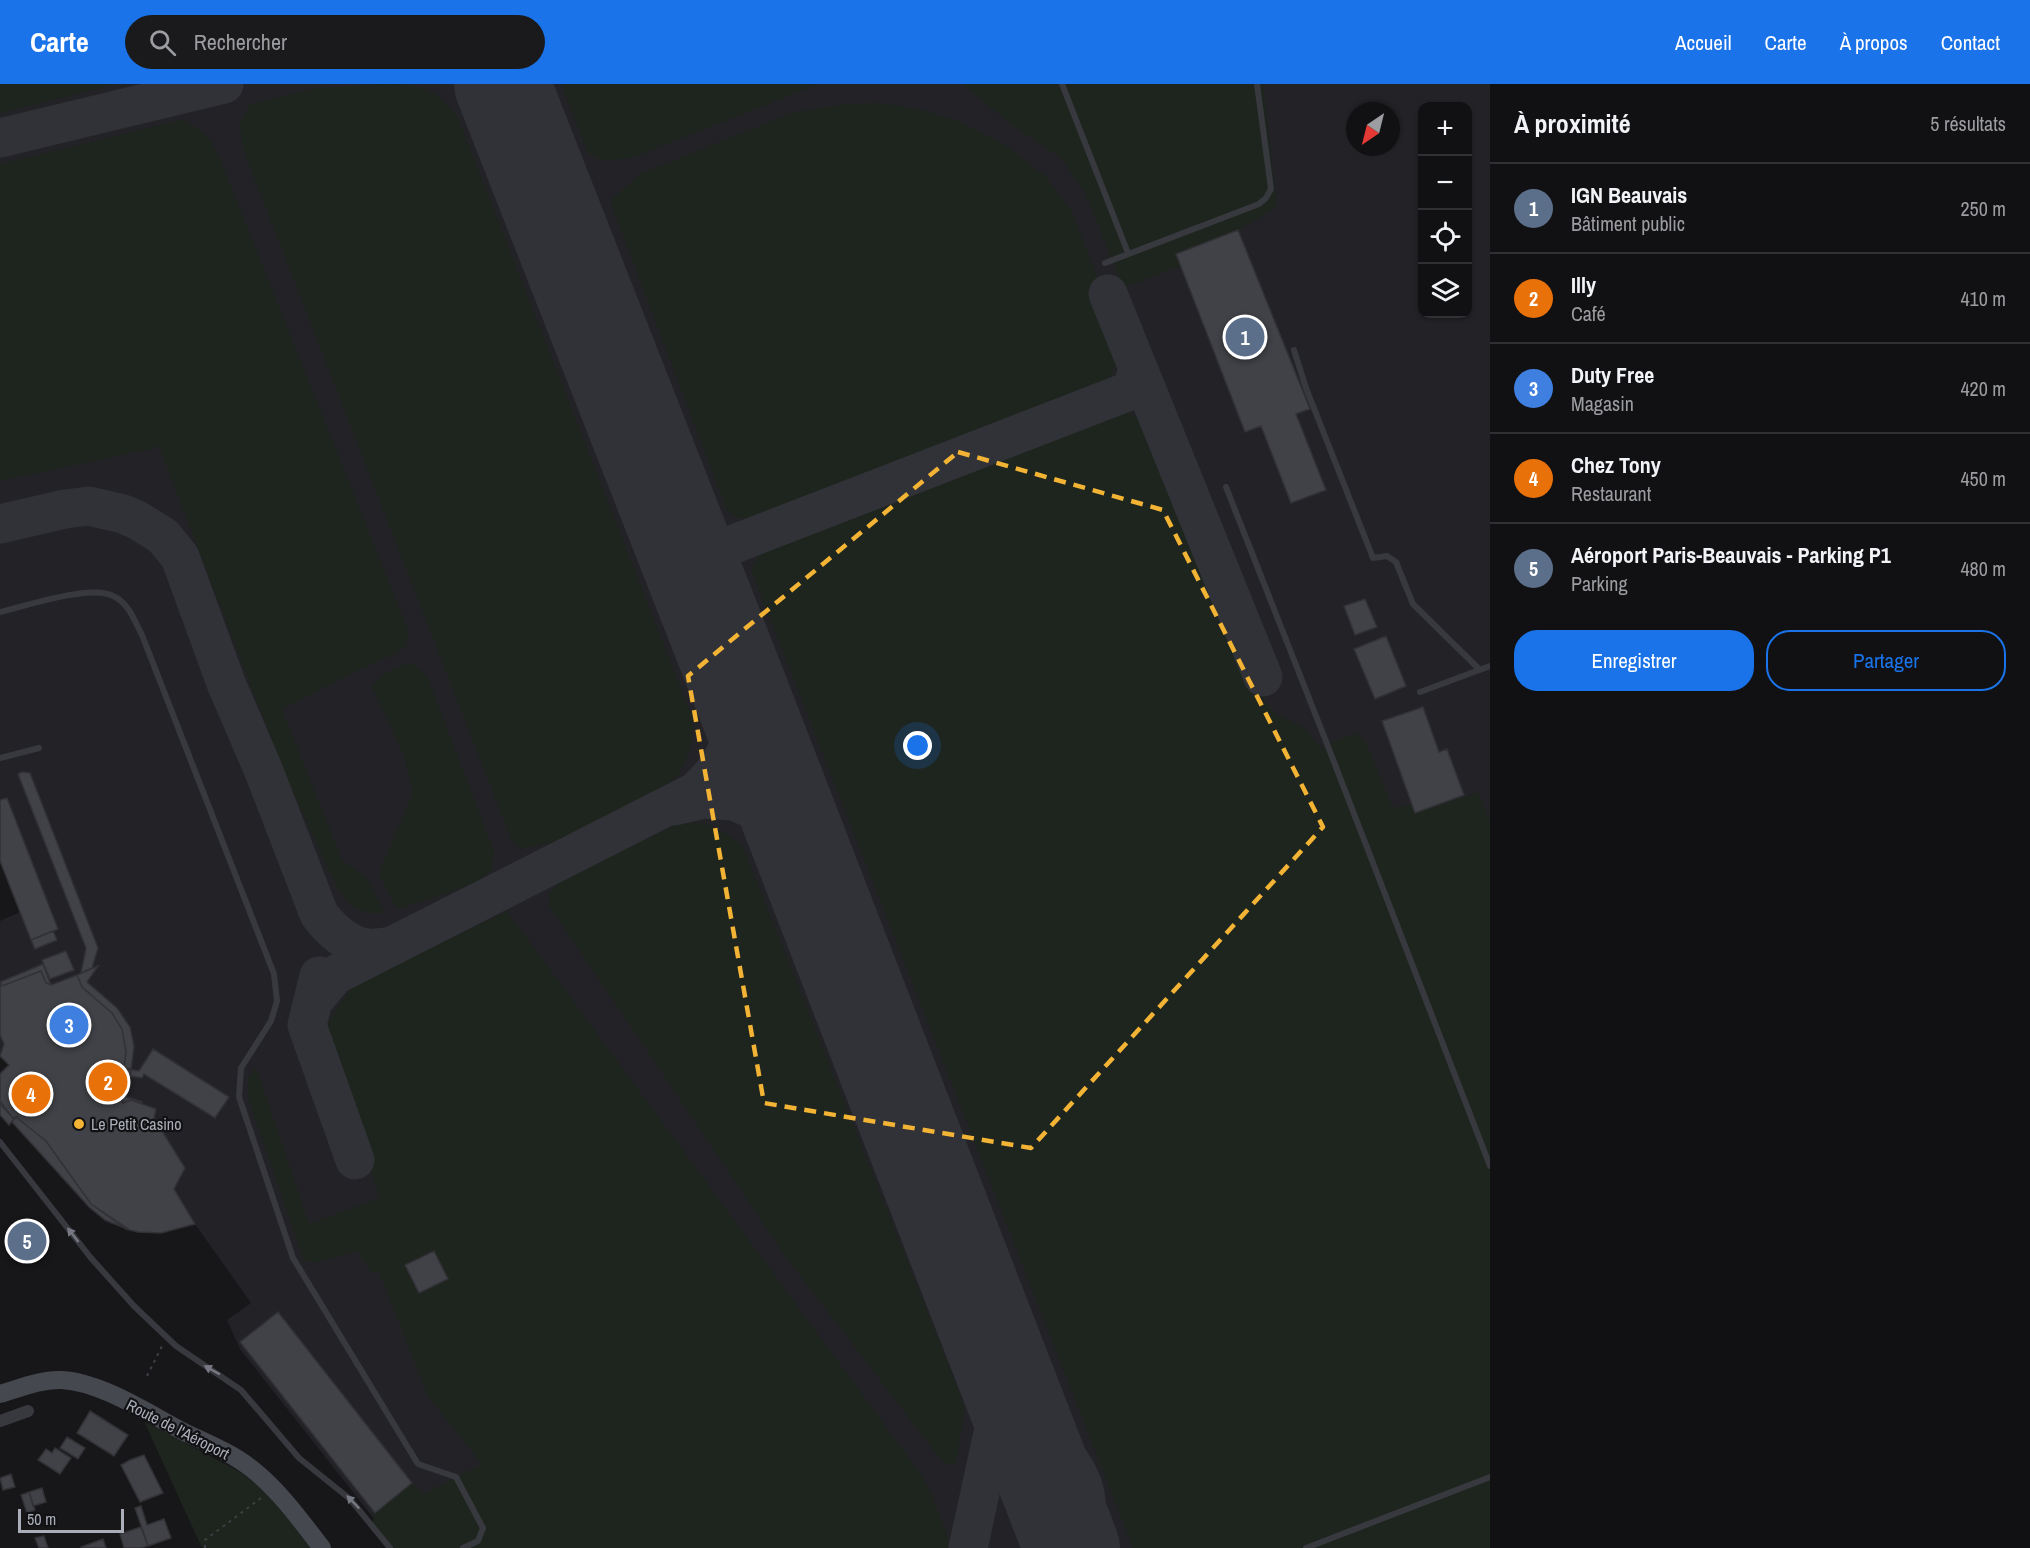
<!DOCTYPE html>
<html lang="fr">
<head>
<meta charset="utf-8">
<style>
	body { margin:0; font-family:"Archivo Narrow",sans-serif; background:#1a1a1d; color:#f1f3f6 }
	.controls { position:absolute; right:18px; top:18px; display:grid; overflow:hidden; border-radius:12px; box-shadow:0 2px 4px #0004 }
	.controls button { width:54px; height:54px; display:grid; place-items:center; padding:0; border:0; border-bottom:2px solid #303134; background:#111114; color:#f1f3f6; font:30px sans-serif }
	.compass { position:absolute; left:1346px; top:18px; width:54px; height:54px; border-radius:50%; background:#111114; box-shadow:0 2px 4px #0004; rotate:215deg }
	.scale { position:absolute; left:18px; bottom:15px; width:106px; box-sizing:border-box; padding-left:6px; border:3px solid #aaaeb9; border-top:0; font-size:16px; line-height:21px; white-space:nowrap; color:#aaaeb9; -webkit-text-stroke:4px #121215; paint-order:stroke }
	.you { position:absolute; left:918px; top:662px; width:21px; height:21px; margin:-15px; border:4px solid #fff; border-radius:50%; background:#1a73e8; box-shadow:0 0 0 9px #1a73e833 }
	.badge { display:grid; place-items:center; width:39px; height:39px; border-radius:50%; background:#1a73e8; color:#fff; font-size:20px; font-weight:700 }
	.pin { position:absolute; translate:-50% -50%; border:3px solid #fff; box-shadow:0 2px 6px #0006 }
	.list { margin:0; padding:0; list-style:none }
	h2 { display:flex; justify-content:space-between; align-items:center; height:78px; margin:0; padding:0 24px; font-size:26px }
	h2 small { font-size:20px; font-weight:400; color:#9c9da0 }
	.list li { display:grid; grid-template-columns:39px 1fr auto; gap:18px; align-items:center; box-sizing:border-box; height:90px; padding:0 24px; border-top:2px solid #303134 }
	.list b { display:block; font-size:22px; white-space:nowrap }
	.list p { margin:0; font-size:20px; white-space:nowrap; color:#9c9da0 }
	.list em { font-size:20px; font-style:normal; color:#9c9da0 }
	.actions { display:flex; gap:12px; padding:18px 24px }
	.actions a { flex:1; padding:14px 0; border:2px solid #1a73e8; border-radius:24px; text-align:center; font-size:21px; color:#1a73e8 }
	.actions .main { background:#1a73e8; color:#fff }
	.icon { flex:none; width:33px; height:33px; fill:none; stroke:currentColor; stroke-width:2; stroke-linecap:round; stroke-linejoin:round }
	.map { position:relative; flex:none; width:1490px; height:1464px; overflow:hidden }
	header { display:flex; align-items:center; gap:36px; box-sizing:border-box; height:84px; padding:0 30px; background:#1a73e8; color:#fff }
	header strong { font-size:28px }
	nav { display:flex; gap:33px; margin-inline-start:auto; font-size:21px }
	.search { width:420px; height:54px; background:#1a1a1d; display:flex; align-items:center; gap:15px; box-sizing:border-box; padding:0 21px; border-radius:33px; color:#9c9da0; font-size:22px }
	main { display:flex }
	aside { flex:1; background:#111114 }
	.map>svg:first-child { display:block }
</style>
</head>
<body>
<header>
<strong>Carte</strong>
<div class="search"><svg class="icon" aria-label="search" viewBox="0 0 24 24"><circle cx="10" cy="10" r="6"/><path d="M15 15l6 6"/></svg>Rechercher</div>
<nav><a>Accueil</a><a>Carte</a><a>À propos</a><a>Contact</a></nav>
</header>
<main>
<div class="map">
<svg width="1490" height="1464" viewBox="0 0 1490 1464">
	<rect width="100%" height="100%" fill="#17171a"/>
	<path fill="#232327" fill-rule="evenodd" d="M0 0H1490V1464H397L240 1265 227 1236 251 1219 195 1140 161 1149 138 1148 109 1139 89 1123 12 1038 9 1041 0 1031V988L9 981 0 972V837L20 828 0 777ZM1422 22H1468V230H1422ZM1355 27H1391V63H1355Z"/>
	<path fill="#1d251e" d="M0 0H117L0 29Z
		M384 0C423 0 434 4 458 34L691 630 694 645 688 670 678 692 659 707 554 758 521 765 511 755 243 65 240 40 250 20 319 4Z
		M561 0H819L634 73 604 77 588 69Z
		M962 0H1263L1277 123 1238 146 1176 170 1180 182 1123 204 1085 108 1062 75 1012 41Z
		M881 19 922 26 956 36 1001 58 1046 93 1072 128 1097 192 1099 213 1122 274 1105 298 1077 315 784 431C757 438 752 442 727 427L610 117 640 90 792 29 845 20Z
		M182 36C204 46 210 53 220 75L408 546 407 561 399 568 358 586 282 625 342 776 368 795 384 829H369L354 823 345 815 334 797 286 693 158 360 155 364 0 397V80Z
		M1114 327 1129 329 1146 338 1181 413 1266 619 1278 631 1305 644 1320 664 1356 648 1366 659 1393 724 1412 720 1415 729 1478 708 1490 737V1464H1133L751 486 759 471 779 456 1079 338Z
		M411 579 420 585 427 592 494 767 492 785 479 798 399 825 393 818 379 789 407 723 413 707 405 674 372 602C384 589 393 583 411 579Z
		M697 738C716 742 729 750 743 763L965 1323 956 1379 950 1381 942 1377 783 1169 549 821V810L563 795 678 740Z
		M507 827 920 1389 931 1409 952 1464H392L372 1441 375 1429 412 1399 423 1410 482 1380 428 1312 379 1188 372 1189 357 1167 318 1178 304 1177 248 1014V995L256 983 309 1140 380 1114 324 945 352 903Z
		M144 1337 240 1388C269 1408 290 1437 311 1464H202Z"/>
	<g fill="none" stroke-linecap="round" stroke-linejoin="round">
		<path stroke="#313237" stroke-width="39" d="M499 0 505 8
			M0 54 224 0
			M1108 210 1263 593
			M0 440 65 425 89 422 123 430 137 436 163 452 180 473 226 599 263 685 319 830C330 845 349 863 369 864 377 865 385 863 393 862
			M680 451C693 460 704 467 721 465L1132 306 1138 284
			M698 500C704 486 708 475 721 465
			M674 722 703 715 734 717 762 729 783 746 803 769
			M319 892 307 941 355 1076
			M314 916 335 891 695 708C730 677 733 652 741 609
			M1029 1354C1037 1357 1045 1358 1052 1362 1074 1374 1089 1405 1086 1430 1084 1443 1077 1454 1069 1464
			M968 1464 1005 1294"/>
		<path stroke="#313237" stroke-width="96" d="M502 0 741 609 1072 1464"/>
	</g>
	<path fill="#414247" stroke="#313136" stroke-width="1.5" d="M1238 146 1310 325 1296 330 1326 406 1291 419 1261 342 1245 348 1176 170Z
		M1365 515 1377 543 1355 551 1344 522Z
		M1386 552 1406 602 1375 615 1354 565Z
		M1423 623 1439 668 1447 665 1464 711 1415 729 1382 637Z
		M22 688 30 689 98 864 92 884 81 889 86 864 18 690Z
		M7 714 58 845 31 856 0 777V716Z
		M53 847 57 856 35 865 31 856Z
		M66 867 74 886 50 895 42 876Z
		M43 880 51 901 46 899 41 887 2 902 0 898Z
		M98 882 87 898 117 924 130 943 134 962 131 986 124 984 126 968 122 945 112 929 82 903 77 891Z
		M41 887 46 899 51 901 77 891 82 903 112 929 122 945 126 968 124 984 139 987 153 965 229 1013 215 1034 144 990 142 994 128 992 122 996 126 1000 122 1016 123 1019 131 1016 156 1025 154 1034 185 1084 174 1105 195 1140 161 1149 138 1148 126 1145 91 1120 46 1057 16 1033 13 1034 2 1022 0 1017V990L9 981 0 972 4 960 0 951V898L2 902Z
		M153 965 229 1013 215 1034 144 990 142 994 130 992 131 986 139 987Z
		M128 992H130L127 1013 142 1018 140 1019 131 1016 123 1019 122 1016 126 1000 122 996Z
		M0 1017 13 1034 16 1033 9 1041 0 1031Z
		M16 1033 46 1057 91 1120 130 1146 105 1136 89 1123 12 1038Z
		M434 1167 448 1195 419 1209 405 1181Z
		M278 1228 412 1399 375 1429 240 1258Z
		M90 1327 128 1351 114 1372 77 1349Z
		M67 1353 85 1364 78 1375 60 1364Z
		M55 1364 71 1374 60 1390 38 1376 46 1365 52 1369Z
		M144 1371 163 1409 140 1418 121 1381 130 1376Z
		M11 1390 15 1403 3 1406 0 1394Z
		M42 1404 46 1418 33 1422 29 1408Z
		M29 1408 35 1426 27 1429 21 1411Z
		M141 1422 147 1441 164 1435 171 1454 148 1462 135 1424Z
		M141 1443 148 1462 141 1464H124L120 1450Z
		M44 1452 48 1464H39L35 1454Z
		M103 1455 106 1464H81V1463Z"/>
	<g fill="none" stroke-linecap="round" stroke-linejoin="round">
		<path stroke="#3e4046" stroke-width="2" stroke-dasharray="3 4.5" stroke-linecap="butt" d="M147 1292 162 1262
			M205 1464V1456L261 1414"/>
		<path stroke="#38393f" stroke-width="6" d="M1062 0 1128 169
			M1105 179 1259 120 1266 114 1271 105 1257 0
			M1294 266 1306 304 1373 474 1387 472 1396 478 1413 520 1480 586
			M1226 403 1329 665 1490 1082
			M0 528C26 522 93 499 115 513 129 520 135 538 142 551L274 890 277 917 271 937 241 984 239 1013 293 1174 418 1380 456 1393 483 1444 478 1457 463 1464
			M1420 608 1490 582
			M0 674 39 664
			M0 1058 91 1174 134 1222 176 1262 241 1306 299 1374 350 1415 390 1464
			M1306 1464 1490 1393"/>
		<path stroke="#38393f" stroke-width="12" d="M0 1337 28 1327"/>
		<path stroke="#46484f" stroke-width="18" d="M0 1310C20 1304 41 1295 62 1296 101 1298 149 1330 184 1348 207 1359 232 1369 252 1385 280 1407 301 1437 322 1464"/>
	</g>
	<defs><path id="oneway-solid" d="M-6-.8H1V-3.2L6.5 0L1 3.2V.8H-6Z" transform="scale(1.5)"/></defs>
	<g fill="#777982">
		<use href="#oneway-solid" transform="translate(73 1151) rotate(-128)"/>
		<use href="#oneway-solid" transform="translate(212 1286) rotate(-151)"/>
		<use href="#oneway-solid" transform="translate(353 1418) rotate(-134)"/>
	</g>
	<path fill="none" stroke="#f3b335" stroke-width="4.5" stroke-dasharray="12 8" stroke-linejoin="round" d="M958 368 1163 426 1323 743 1031 1064 764 1019 688 592Z"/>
	<circle fill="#f3b335" stroke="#121215" stroke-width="2" cx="79" cy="1040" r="6"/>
	<g text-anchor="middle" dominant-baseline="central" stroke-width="4.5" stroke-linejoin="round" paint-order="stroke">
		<g font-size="16" fill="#aaaeb9" stroke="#121215" text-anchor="start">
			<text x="91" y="1040">Le Petit Casino</text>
		</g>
		<g font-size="16" fill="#aaaeb9" stroke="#121215">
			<text transform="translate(178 1345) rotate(27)">Route de l'Aéroport</text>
		</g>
	</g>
</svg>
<div class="controls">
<button>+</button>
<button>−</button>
<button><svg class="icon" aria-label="locate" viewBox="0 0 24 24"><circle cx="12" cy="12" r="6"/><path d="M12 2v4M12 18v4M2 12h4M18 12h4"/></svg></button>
<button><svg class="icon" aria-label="layers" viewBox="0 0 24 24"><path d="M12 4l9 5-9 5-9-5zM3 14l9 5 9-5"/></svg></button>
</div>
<svg class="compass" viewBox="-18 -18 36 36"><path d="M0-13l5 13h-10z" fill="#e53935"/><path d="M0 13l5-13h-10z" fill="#9c9da0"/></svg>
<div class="scale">50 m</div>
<div class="you"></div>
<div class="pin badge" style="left:1245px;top:253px;background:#5c6f8a">1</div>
<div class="pin badge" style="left:108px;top:998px;background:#e8710a">2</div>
<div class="pin badge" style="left:69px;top:941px;background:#3f7fe0">3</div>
<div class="pin badge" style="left:31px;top:1010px;background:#e8710a">4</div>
<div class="pin badge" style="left:27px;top:1157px;background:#5c6f8a">5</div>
</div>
<aside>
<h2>À proximité<small>5 résultats</small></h2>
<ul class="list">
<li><span class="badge" style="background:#5c6f8a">1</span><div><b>IGN Beauvais</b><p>Bâtiment public</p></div><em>250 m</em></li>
<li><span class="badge" style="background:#e8710a">2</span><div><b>Illy</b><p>Café</p></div><em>410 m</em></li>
<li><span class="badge" style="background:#3f7fe0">3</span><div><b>Duty Free</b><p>Magasin</p></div><em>420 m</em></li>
<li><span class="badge" style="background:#e8710a">4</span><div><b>Chez Tony</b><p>Restaurant</p></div><em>450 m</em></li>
<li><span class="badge" style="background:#5c6f8a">5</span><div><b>Aéroport Paris-Beauvais - Parking P1</b><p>Parking</p></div><em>480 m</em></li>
</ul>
<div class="actions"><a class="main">Enregistrer</a><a>Partager</a></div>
</aside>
</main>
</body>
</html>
